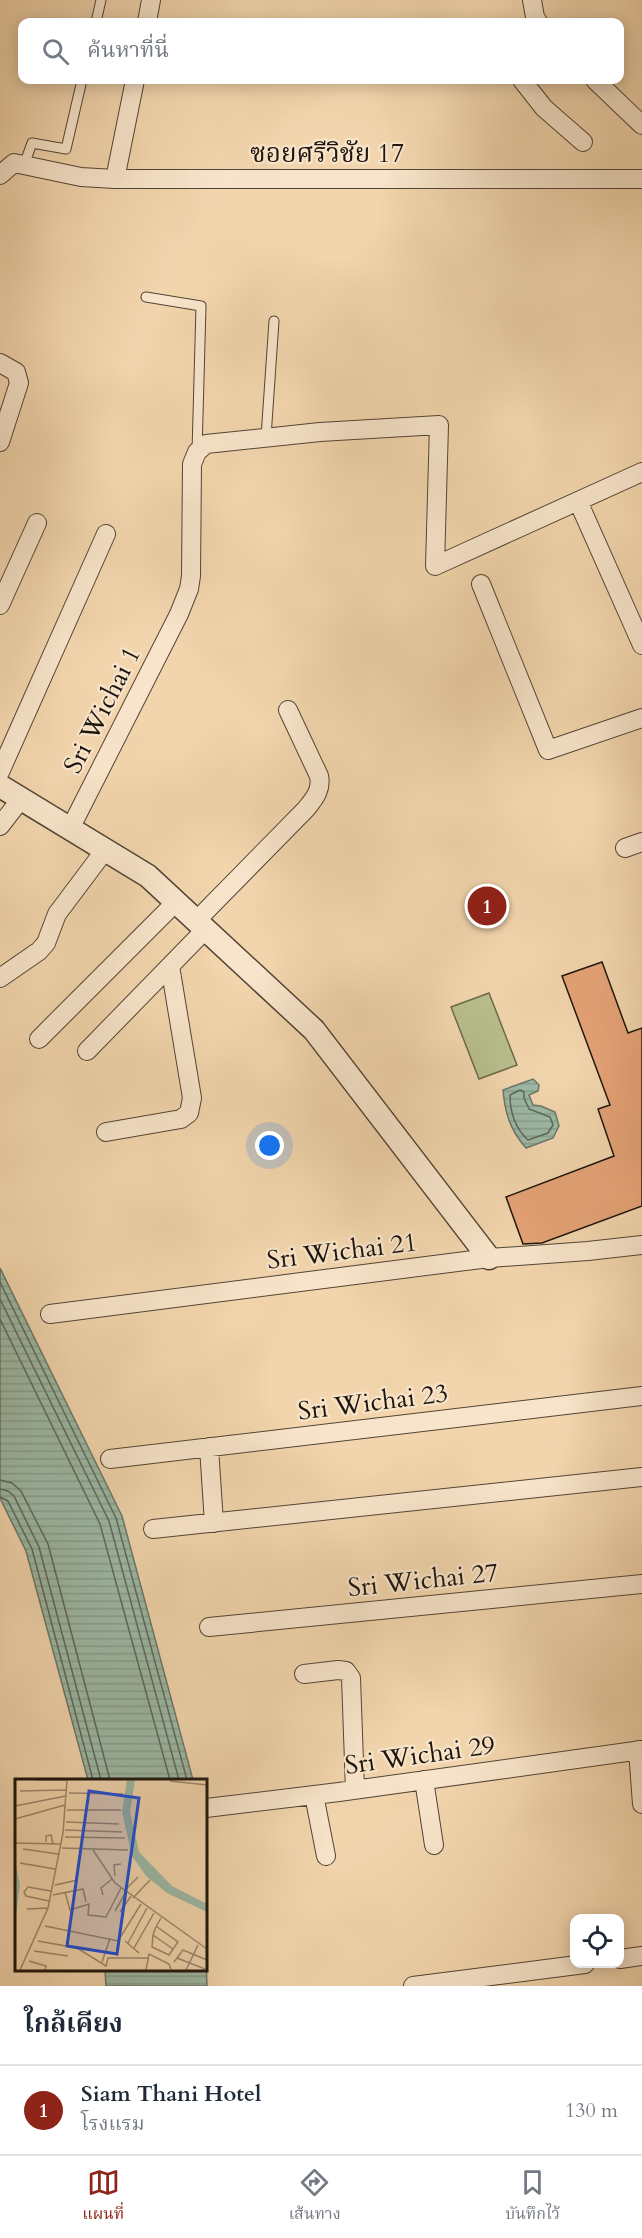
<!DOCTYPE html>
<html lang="th">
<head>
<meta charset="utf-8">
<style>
	body { margin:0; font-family:Cardo,"Noto Serif Thai",serif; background:#f2f2f3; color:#1f2937 }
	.controls { position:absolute; right:18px; bottom:18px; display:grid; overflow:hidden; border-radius:12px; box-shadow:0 3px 15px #0003 }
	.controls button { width:54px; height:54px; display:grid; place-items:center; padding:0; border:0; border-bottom:2px solid #e0e1e3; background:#fff; color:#1f2937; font:30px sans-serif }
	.you { position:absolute; left:270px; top:1146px; width:21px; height:21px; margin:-15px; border:4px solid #fff; border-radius:50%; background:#1a73e8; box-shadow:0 0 0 9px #1a73e833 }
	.badge { display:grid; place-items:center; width:39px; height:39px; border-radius:50%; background:#8f2418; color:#fff; font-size:20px; font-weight:700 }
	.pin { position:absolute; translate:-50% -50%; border:3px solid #fff; box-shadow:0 2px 6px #0006 }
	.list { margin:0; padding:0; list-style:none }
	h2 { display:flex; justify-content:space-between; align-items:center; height:78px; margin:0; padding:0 24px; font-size:26px }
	h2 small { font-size:20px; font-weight:400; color:#747a83 }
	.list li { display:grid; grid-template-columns:39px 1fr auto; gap:18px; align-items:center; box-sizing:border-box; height:90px; padding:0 24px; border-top:2px solid #e0e1e3 }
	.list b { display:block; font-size:22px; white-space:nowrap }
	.list p { margin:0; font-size:20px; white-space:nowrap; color:#747a83 }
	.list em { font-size:20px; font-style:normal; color:#747a83 }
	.icon { flex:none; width:33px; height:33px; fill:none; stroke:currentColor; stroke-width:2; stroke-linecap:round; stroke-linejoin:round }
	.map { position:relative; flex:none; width:642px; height:1986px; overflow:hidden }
	.search { position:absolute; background:#fff; box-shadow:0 3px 15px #0003; left:18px; right:18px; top:18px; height:66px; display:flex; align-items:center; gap:15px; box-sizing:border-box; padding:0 21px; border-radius:12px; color:#747a83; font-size:22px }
	.sheet { height:168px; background:#fff }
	nav { display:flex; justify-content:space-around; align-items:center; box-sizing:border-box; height:84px; border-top:2px solid #e0e1e3; background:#fff; font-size:16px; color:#747a83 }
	nav a { display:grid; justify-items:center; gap:3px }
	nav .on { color:#8f2418 }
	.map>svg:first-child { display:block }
</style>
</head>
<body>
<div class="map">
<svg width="642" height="1986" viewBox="0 0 642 1986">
	<defs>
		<pattern id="water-rules" width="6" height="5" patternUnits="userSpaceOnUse" patternTransform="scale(1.5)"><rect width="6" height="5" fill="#9cb9a6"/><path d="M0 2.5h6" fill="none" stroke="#869e8e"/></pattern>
	</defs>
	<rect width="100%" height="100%" fill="#f2d5ad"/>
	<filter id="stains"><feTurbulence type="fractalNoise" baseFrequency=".00333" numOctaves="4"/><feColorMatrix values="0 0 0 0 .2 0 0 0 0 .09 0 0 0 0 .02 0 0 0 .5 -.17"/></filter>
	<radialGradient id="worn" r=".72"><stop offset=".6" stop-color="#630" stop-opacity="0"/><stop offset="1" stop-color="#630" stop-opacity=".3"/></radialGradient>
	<path fill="#b7be8c" stroke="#6a6a4c" stroke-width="1.5" d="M489 993 517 1065 479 1079 451 1007Z"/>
	<path fill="url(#water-rules)" stroke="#697769" stroke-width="1.5" d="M533 1079 539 1085 538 1091 529 1095 533 1105 541 1106 555 1112 559 1126 553 1138 526 1148C510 1130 505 1113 503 1090Z
		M0 1268 122 1516 193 1780H88L26 1551 0 1498Z
		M206 1958 207 1986H106L105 1970H206Z"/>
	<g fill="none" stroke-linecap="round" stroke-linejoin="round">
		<path stroke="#5c675a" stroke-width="1.5" d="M520 1090 524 1092V1098L529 1109 550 1117 553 1125 548 1133 528 1140C515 1128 510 1112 510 1095Z
			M0 1282 116 1518 187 1780
			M0 1299 109 1521 179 1780
			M0 1319 100 1524 170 1780
			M0 1480 12 1483 21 1491 48 1544 110 1780
			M0 1489 8 1491 14 1496 39 1547 101 1780
			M0 1497 8 1501 32 1549 93 1780"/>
	</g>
	<path fill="#e5a377" stroke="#1d150d" stroke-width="1.5" d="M602 962 628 1033 642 1028V1206L542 1243 523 1244 506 1197 614 1156 598 1109 610 1105 562 976Z"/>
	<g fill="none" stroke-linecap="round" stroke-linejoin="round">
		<defs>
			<path id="service" d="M96 22 101 0
				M24 165 32 143 66 149 82 80
				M146 297 201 306 197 452
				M266 437 274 321"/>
			<path id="minor" d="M532 0 535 17 538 22
				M147 22 151 0
				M522 80 544 108 583 142
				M595 80 642 125
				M0 175 14 163 81 177 115 179H642
				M115 179 135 80
				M0 363 16 372 19 383 0 442
				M578 501 642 645
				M481 584 548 750 642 718
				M0 605 37 523
				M0 772 106 534
				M0 826 21 799
				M70 829 179 614 189 589 191 576 192 464 197 452 206 444 320 432 439 425 435 566 642 472
				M625 848 642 842
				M196 921 306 809C314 799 322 790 319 776L288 710
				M0 978 39 951 46 943 57 914 105 850
				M39 1039 176 902
				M87 1051 206 929
				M106 1132 181 1119 189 1113 192 1098 170 966
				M50 1314 489 1258 588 1251 642 1245
				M209 1447 214 1523
				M110 1459 642 1396
				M153 1529 642 1477
				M209 1627 642 1584
				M304 1674 338 1670 346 1671 351 1678 355 1790
				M638 1750 642 1804
				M424 1780 434 1845
				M314 1795 326 1856
				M206 1808 339 1792 642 1750
				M620 1959 642 1956
				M413 1986 585 1964"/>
			<path id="tertiary" d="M0 786 148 876 314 1030 489 1258"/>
		</defs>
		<use href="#service" stroke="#524535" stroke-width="11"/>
		<use href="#minor" stroke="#524535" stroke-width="20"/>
		<use href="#tertiary" stroke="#524535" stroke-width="25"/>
		<use href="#service" stroke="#f7e4ca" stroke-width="9"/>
		<use href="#minor" stroke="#f7e4ca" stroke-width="18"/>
		<use href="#tertiary" stroke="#f7e4ca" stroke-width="22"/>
	</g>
	<g text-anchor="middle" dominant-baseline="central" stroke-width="4.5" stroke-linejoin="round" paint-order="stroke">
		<g font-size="26" fill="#1d150d" stroke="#f7e4ca">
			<text x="327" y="153">ซอยศรีวิชัย 17</text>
			<text transform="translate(102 710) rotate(-63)">Sri Wichai 1</text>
			<text transform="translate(342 1251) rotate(-7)">Sri Wichai 21</text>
			<text transform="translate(373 1402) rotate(-7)">Sri Wichai 23</text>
			<text transform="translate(423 1580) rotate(-6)">Sri Wichai 27</text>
			<text transform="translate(420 1755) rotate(-8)">Sri Wichai 29</text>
		</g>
	</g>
	<g transform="translate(15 1779)">
		<rect width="192" height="192" fill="#f2d5ad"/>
		<path d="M112 1H120L115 33 124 73 157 107 192 125V133L152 114 131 97 117 77 107 33ZM0 81 5 106 0 144Z" fill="#9cb9a6"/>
		<path fill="none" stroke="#9d886d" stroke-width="1.5" d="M22 1H52M155 2 192 6M5 12 51 11M54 14 108 15M0 27 51 17M52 31H106M0 40 50 26M51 43 104 45M50 51 107 53M50 58 110 59M31 63V57L36 56 38 65M0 64 45 65M47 69 113 71M8 70 43 75M78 71 100 104 192 170M5 84 40 90M100 97 99 86 106 85M40 106 63 101M109 112 123 98M50 113 55 131 74 125 73 136 91 138 106 109M38 116 68 110 71 123M88 116 86 109 97 100M118 119 135 101M34 122 11 117 9 113 13 108 36 112M12 130 33 129M100 132 111 113M105 133 116 117M30 147 103 162 126 125M141 147 163 163 154 176 137 168 138 156 140 150 142 146 146 139M138 156 158 170M23 162 62 169 91 187 93 179H133M110 162 124 174M113 164 132 129M119 169 139 134M19 172 53 177M162 179 190 190M14 182 31 187 30 191M87 183 95 159M159 183 168 171 192 181M5 191 33 129 48 54 52 1M131 191 134 175 154 185 156 190M171 191 183 166"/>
		<path fill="#1d4ed8" fill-opacity="0.15" stroke="#1d4ed8" stroke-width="3" d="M74 12 124 19 102 175 52 167Z"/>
		<rect width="192" height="192" fill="none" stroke="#1d150d" stroke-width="3"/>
	</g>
	<rect width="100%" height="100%" filter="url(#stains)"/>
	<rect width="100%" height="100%" fill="url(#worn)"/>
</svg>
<div class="controls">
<button><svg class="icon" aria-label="locate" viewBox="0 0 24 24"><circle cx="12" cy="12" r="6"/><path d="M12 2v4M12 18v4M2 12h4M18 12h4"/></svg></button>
</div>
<div class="you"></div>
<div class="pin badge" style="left:487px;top:906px">1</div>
<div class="search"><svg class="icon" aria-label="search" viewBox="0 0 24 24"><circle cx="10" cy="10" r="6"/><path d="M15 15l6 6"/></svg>ค้นหาที่นี่</div>
</div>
<section class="sheet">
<h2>ใกล้เคียง<small></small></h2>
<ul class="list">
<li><span class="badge">1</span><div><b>Siam Thani Hotel</b><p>โรงแรม</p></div><em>130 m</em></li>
</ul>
</section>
<nav>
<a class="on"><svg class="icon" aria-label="map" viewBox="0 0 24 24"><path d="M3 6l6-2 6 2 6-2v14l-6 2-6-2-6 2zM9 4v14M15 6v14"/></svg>แผนที่</a>
<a><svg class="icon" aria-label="directions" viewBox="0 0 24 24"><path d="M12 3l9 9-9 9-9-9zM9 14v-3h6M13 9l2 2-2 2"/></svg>เส้นทาง</a>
<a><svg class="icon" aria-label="saved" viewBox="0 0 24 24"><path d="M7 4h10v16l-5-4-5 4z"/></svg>บันทึกไว้</a>
</nav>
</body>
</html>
